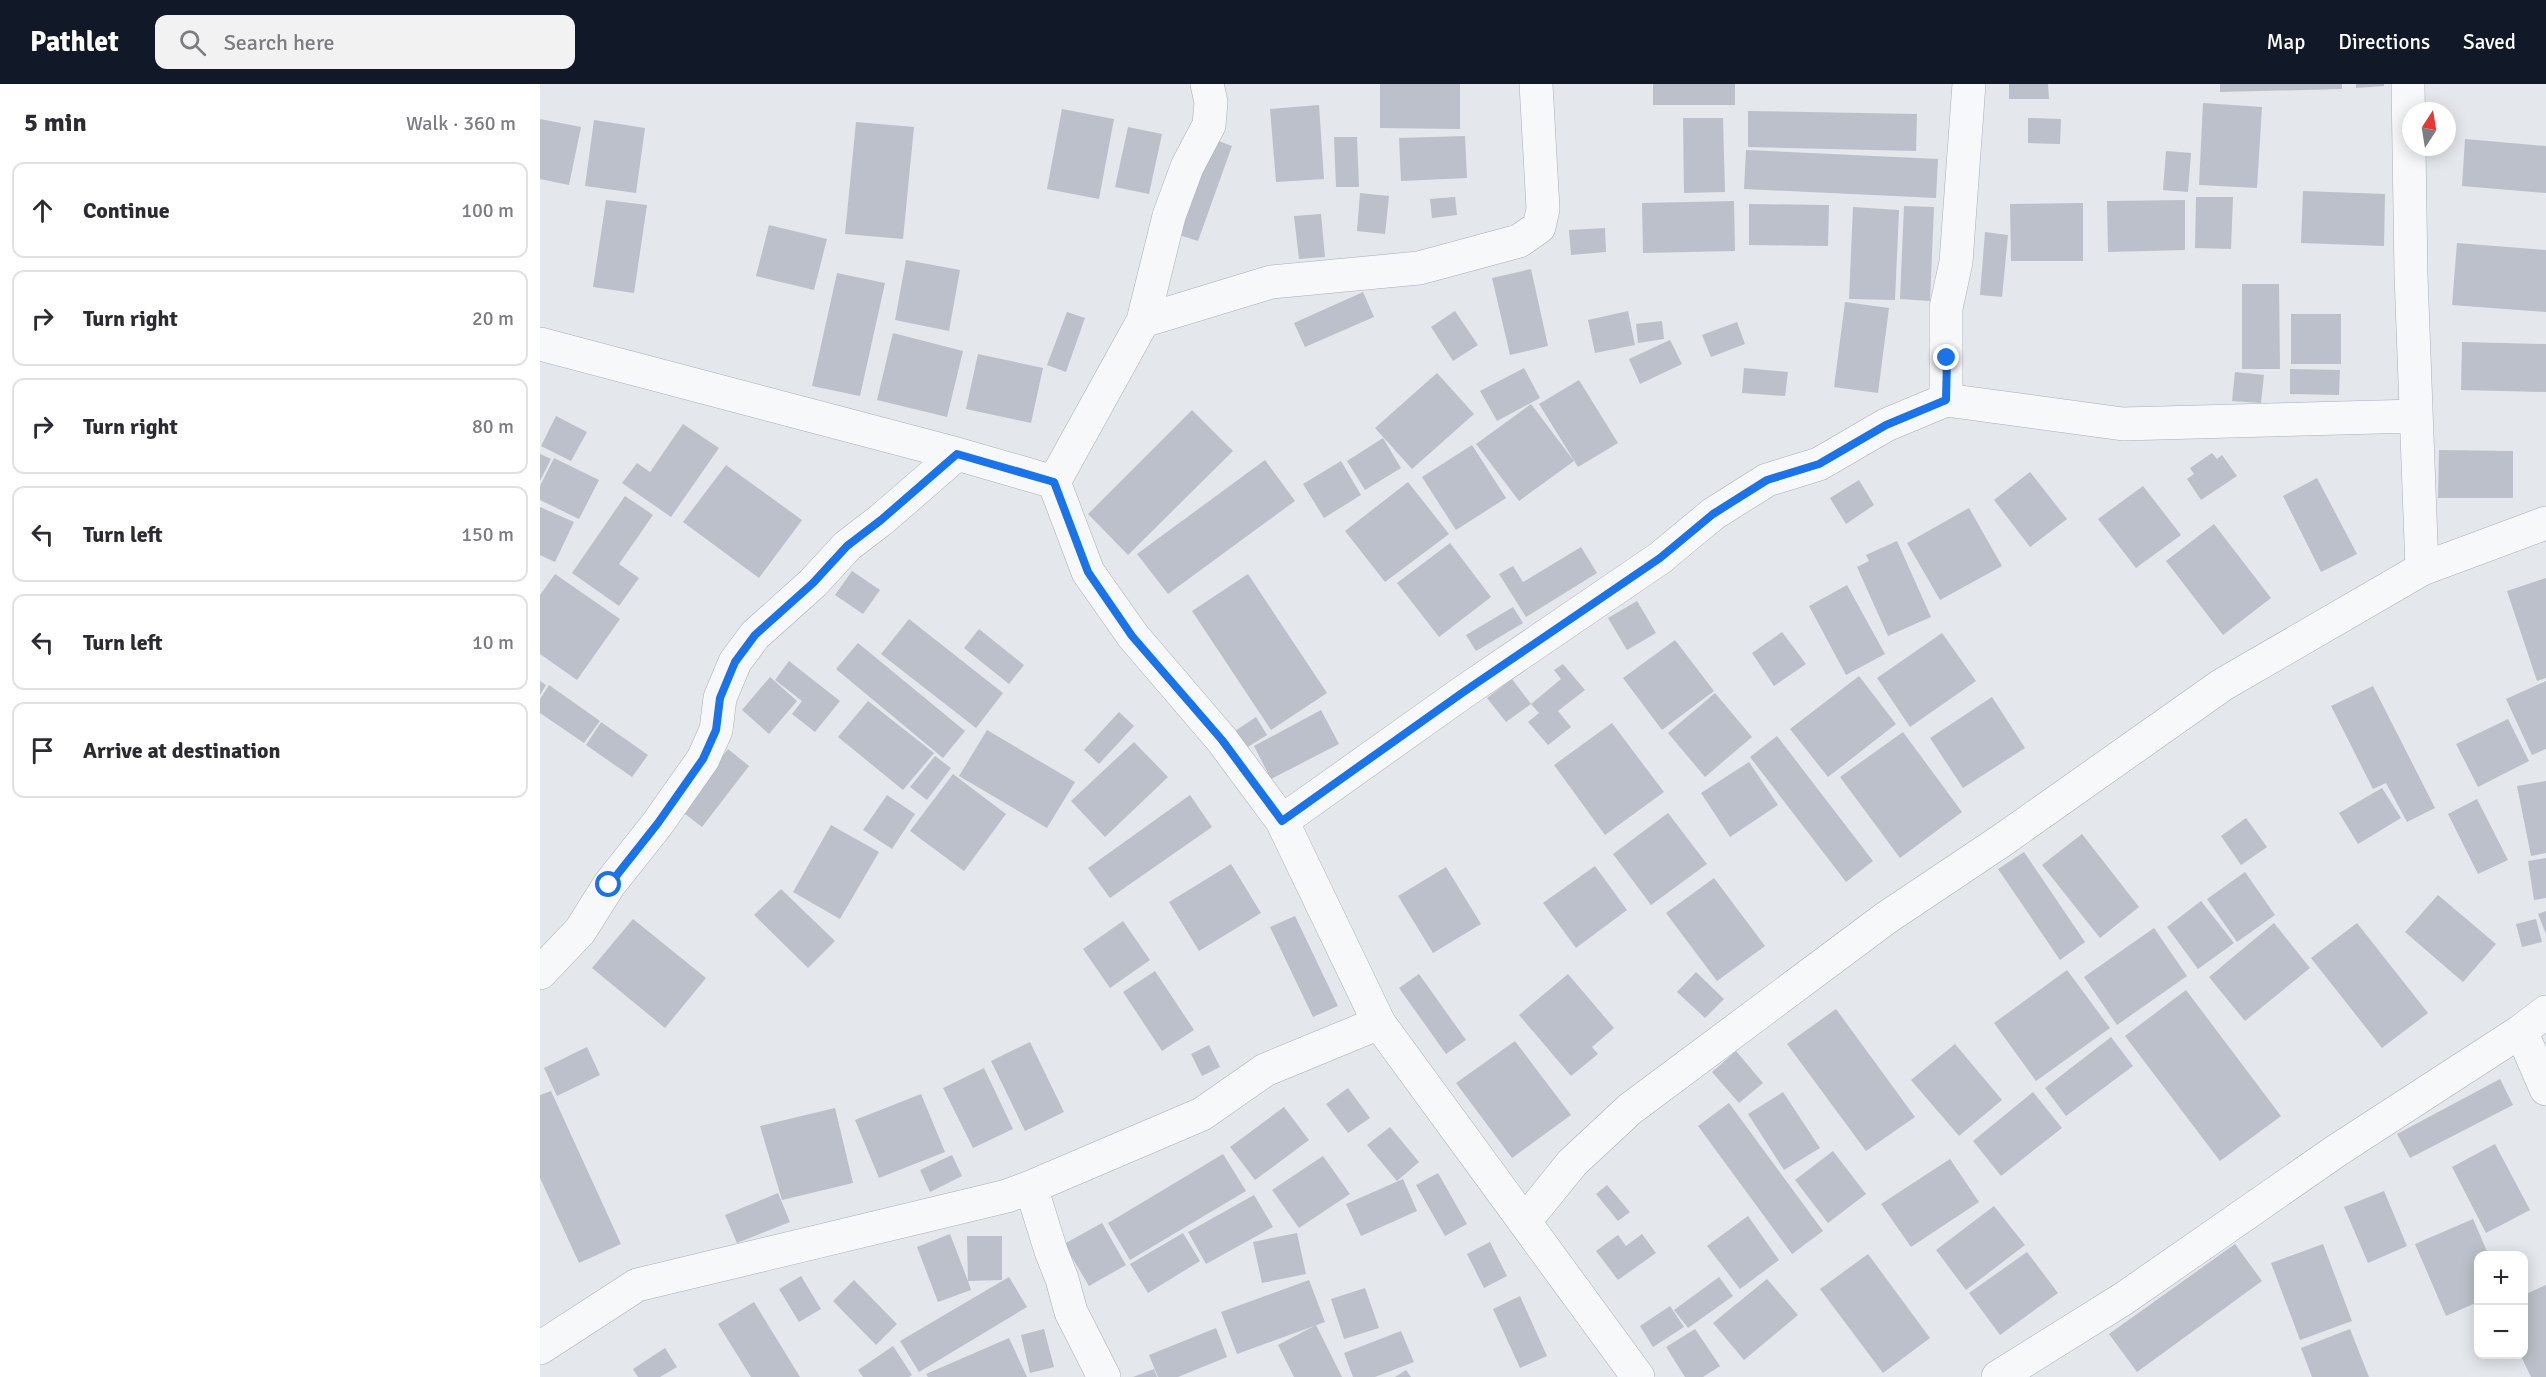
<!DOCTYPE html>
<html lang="en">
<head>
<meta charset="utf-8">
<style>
	body { margin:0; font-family:Signika,sans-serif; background:#f2f2f3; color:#2b2b33 }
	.controls { position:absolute; right:18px; bottom:18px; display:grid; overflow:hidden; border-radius:12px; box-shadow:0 3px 15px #0003 }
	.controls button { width:54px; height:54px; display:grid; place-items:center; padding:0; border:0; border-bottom:2px solid #e1e1e2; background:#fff; color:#2b2b33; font:30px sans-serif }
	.compass { position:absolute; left:1862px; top:18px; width:54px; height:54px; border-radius:50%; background:#fff; box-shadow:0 3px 15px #0003; rotate:12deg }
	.stop { position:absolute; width:18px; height:18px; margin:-14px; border:4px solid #1a73e8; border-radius:50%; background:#fff }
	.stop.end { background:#1a73e8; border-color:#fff; box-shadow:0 2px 6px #0008 }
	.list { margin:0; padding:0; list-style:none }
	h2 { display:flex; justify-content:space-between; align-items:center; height:78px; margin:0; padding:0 24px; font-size:26px }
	h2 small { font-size:20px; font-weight:400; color:#7c7c81 }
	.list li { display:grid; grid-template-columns:39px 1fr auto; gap:18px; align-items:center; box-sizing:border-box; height:96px; margin:0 12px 12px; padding:0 12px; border:2px solid #e1e1e2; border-radius:12px }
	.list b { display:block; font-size:22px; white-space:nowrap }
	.list em { font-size:20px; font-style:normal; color:#7c7c81 }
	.icon { flex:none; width:33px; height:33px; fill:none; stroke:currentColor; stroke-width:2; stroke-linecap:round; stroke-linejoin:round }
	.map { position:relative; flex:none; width:2006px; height:1293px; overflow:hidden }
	header { display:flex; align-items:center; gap:36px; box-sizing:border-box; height:84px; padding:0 30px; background:#111827; color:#fff }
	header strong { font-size:28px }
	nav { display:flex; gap:33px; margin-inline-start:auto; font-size:21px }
	.search { width:420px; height:54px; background:#f2f2f3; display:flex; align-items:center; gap:15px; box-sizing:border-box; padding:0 21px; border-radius:12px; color:#7c7c81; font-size:22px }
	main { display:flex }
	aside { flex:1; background:#fff }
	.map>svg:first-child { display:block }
</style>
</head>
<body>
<header>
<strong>Pathlet</strong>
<div class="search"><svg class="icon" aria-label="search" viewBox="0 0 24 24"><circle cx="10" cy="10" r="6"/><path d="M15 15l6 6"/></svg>Search here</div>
<nav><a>Map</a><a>Directions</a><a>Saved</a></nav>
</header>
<main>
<aside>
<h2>5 min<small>Walk · 360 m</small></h2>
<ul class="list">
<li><svg class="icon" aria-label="ahead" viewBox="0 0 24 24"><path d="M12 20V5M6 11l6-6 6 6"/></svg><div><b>Continue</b></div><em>100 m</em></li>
<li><svg class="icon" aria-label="right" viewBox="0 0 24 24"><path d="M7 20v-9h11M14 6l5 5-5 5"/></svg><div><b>Turn right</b></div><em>20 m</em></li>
<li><svg class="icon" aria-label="right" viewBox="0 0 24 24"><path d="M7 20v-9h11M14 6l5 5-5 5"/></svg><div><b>Turn right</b></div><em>80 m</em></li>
<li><svg class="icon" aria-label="left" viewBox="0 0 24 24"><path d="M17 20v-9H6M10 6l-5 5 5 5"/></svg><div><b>Turn left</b></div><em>150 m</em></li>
<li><svg class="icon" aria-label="left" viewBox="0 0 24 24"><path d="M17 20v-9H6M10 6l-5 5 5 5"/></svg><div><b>Turn left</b></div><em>10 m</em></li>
<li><svg class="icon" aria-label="arrive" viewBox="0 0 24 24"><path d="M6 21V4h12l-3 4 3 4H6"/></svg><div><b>Arrive at destination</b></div></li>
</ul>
</aside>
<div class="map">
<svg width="2006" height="1293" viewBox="0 0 2006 1293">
	<rect width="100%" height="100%" fill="#e4e7ec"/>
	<path fill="#bbc0ca" d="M840 0H920V45L840 44Z
		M1113 0H1195V21H1113Z
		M1469 0H1508L1509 15H1469Z
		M1680 0H1802V5L1680 8Z
		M1816 0H1844V2L1816 4Z
		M1663 19 1722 23 1717 104 1659 101Z
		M779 21 784 95 736 98 730 25Z
		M522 25 574 35 559 115 507 105Z
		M1208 27 1377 30 1376 67 1208 63Z
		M1143 34H1183L1185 108 1144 109Z
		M1488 34 1521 35 1520 60 1488 59Z
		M0 35 41 43 29 101 0 95Z
		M54 36 105 44 96 109 45 102Z
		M316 38 374 43 363 155 305 150Z
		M588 43 622 50 609 110 575 103Z
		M925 52 927 94 861 97 859 54Z
		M668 53 692 62 658 157 633 149Z
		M794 53H817L819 103H796Z
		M1925 55 2006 62V109L1922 102Z
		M1206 66 1398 75 1396 114 1204 105Z
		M1626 67 1651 69 1648 108 1623 106Z
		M1763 107 1845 110 1844 162 1761 159Z
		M820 109 849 112 845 150 817 147Z
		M915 113 917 131 892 134 890 115Z
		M1656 113H1693L1691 165 1655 164Z
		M66 116 107 121 94 209 53 203Z
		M1645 116V166L1568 168 1567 117Z
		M1194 117 1195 167 1103 169 1102 119Z
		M1543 119V177H1471L1470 120Z
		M1209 120 1289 121 1288 162 1209 161Z
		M1364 122 1394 123 1390 217 1360 215Z
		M1313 123 1359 126 1355 216 1309 215Z
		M781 130 785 173 759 175 754 132Z
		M229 141 287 155 274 206 216 192Z
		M1065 144 1066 168 1031 171 1029 146Z
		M1445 148 1468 151 1462 213 1440 211Z
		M1917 159 2006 166V228L1912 221Z
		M366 176 420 186 409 247 355 236Z
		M991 185 1008 262 970 271 952 194Z
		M297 189 345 199 320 312 272 302Z
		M1702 200H1739L1740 285H1702Z
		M823 208 834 233 765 263 754 239Z
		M1305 218 1349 224 1338 309 1294 303Z
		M915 227 938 261 913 277 891 243Z
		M1088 227 1095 261 1055 269 1048 236Z
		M527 228 545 234 526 288 507 281Z
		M1751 230H1801V280H1751Z
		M1122 237 1124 255 1098 259 1096 240Z
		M1197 238 1205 260 1171 273 1162 251Z
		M353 249 423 267 407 333 337 316Z
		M1130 256 1142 280 1100 300 1089 275Z
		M1922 258 2006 260V308L1921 306Z
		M438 270 503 284 491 339 426 325Z
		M984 284 1000 314 957 337 940 307Z
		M1204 284 1248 288 1245 312 1202 309Z
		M1750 285 1800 286 1799 311 1750 310Z
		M1695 288 1724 291 1721 319 1692 317Z
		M897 289 934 330 872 385 835 344Z
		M1039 296 1078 359 1038 383 999 320Z
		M991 320 1034 377 979 417 936 360Z
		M652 326 693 367 588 471 548 430Z
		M16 332 47 348 31 377 1 362Z
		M143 340 179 364 131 433 82 399 97 379 110 388Z
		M843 354 861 384 825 406 807 377Z
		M932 361 966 414 916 446 882 393Z
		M1899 366 1973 367V414H1898Z
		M1672 369 1677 375 1682 371 1697 392 1661 416 1647 395 1654 390 1650 384Z
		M0 370 11 375 0 397Z
		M14 374 59 396 39 435 0 416V402Z
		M725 376 755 417 628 510 597 470Z
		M801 377 821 411 784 434 763 400Z
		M186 381 262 436 219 494 143 438Z
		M1490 388 1527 435 1490 463 1454 416Z
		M1777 394 1817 470 1781 488 1743 412Z
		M1319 396 1334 421 1306 440 1290 414Z
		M868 398 909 450 845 498 805 447Z
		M1603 402 1641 451 1596 484 1558 435Z
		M85 412 113 431 79 480 99 494 79 522 32 489Z
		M0 423 34 438 15 478 0 471Z
		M1429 424 1462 482 1400 516 1367 459Z
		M1674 440 1731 514 1683 551 1626 477Z
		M1357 457 1391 533 1348 552 1317 483 1329 477 1326 471Z
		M910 459 951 513 899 553 857 499Z
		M1041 463 1057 489 986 533 959 490 973 482 983 498Z
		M312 487 340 506 323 530 295 511Z
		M15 490 80 535 37 596 0 570V511Z
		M708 490 787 609 731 646 652 527Z
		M2006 494V594L1997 597 1967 507Z
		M1307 501 1345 570 1306 591 1269 522Z
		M1097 517 1116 549 1087 566 1068 534Z
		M973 523 983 539 936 567 926 551Z
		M369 535 463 609 436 644 341 570Z
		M439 545 484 581 469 600 424 564Z
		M1242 548 1266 580 1234 602 1212 569Z
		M1402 549 1436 597 1370 643 1337 594Z
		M1135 556 1174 607 1122 646 1083 594Z
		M318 559 425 647 403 674 296 585Z
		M249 577 300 617 275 648 252 630 262 617 235 596Z
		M1023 580 1045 606 1018 627 1031 643 1008 661 988 638 999 629 991 620 1021 595 1014 586Z
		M1319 592 1356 640 1288 693 1250 645Z
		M230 593 257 617 229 650 202 626Z
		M972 595 991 620 966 638 947 614Z
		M0 597 6 601 0 611Z
		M2006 597V665L1992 671 1966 615Z
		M9 601 60 637 44 659 0 629V615Z
		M1833 602 1895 724 1867 738 1846 699 1833 705 1791 622Z
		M1175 609 1212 653 1165 693 1128 649Z
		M1452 613 1485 664 1423 704 1390 654Z
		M328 617 394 669 363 706 298 653Z
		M781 626 799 660 731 695 714 662Z
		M579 628 594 642 559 680 544 666Z
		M716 633 727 651 706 664 695 647Z
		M1968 635 1989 677 1938 703 1916 660Z
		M61 638 108 671 92 693 46 661Z
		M1072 639 1124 708 1065 751 1014 681Z
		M447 646 535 698 507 744 419 692Z
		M1363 648 1422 728 1360 774 1300 693Z
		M1237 652 1333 777 1306 798 1210 673Z
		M594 658 628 693 565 753 531 717Z
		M188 665 209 682 162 743 140 726Z
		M395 672 411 684 387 716 370 703Z
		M1209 678 1238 721 1190 753 1161 709Z
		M413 690 466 730 424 787 370 747Z
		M2006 697V769L1991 772 1977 702Z
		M1842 704 1861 734 1818 760 1799 729Z
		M347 711 375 730 352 765 323 746Z
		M650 711 672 743 570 814 548 784Z
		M1937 715 1968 776 1938 790 1908 730Z
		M1128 729 1167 780 1111 821 1073 770Z
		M1706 734 1727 763 1701 781 1681 752Z
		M291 741 339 768 300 835 253 808Z
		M1542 750 1599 823 1560 854 1502 781Z
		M1484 768 1545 858 1520 876 1458 785Z
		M2006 774V814L1994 816 1988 777Z
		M691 780 721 829 659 867 629 818Z
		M1055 782 1087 826 1036 864 1003 819Z
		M906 783 941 840 893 869 858 812Z
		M1705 788 1735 831 1697 858 1667 815Z
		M1174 794 1225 862 1177 897 1126 829Z
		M241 805 295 857 268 884 214 831Z
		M1898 811 1956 860 1923 898 1865 848Z
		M1661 817 1694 859 1658 885 1627 843Z
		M2006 827V850L1998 830Z
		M755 832 798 922 773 933 730 843Z
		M93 835 166 894 125 944 52 884Z
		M1996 835 2002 858 1982 863 1976 840Z
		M583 837 610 876 570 904 543 865Z
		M1734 839 1770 884 1705 937 1669 893Z
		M1817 839 1888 929 1842 964 1771 874Z
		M1614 844 1647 892 1577 941 1544 893Z
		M1527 886 1570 944 1496 997 1454 939Z
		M615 887 654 946 622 967 583 908Z
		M1156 888 1184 915 1165 934 1137 908Z
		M879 890 926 956 906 970 859 904Z
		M1028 890 1074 944 1052 963 1058 970 1031 992 979 931Z
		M1646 906 1741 1032 1680 1077 1585 952Z
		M1296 925 1375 1033 1326 1067 1247 960Z
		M1571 953 1593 982 1526 1032 1505 1004Z
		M975 957 1031 1031 972 1074 916 999Z
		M490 958 524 1028 485 1047 451 977Z
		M1415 960 1462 1016 1419 1052 1371 996Z
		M669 961 680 983 662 992 651 970Z
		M47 963 60 991 17 1012 4 984Z
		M1196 967 1223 999 1199 1019 1172 988Z
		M444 984 473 1045 433 1064 403 1004Z
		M1960 995 1973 1021 1870 1074 1857 1050Z
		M808 1004 830 1034 808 1049 786 1020Z
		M11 1007 81 1160 39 1179 0 1094V1011Z
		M1243 1008 1280 1064 1244 1086 1208 1030Z
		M1493 1008 1522 1044 1461 1092 1433 1057Z
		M381 1010 405 1068 339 1094 315 1036Z
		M1189 1019 1283 1147 1252 1170 1158 1042Z
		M744 1023 769 1056 715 1096 690 1063Z
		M295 1024 313 1099 242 1116 220 1042Z
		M850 1043 879 1078 857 1097 827 1061Z
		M1955 1060 1990 1126 1946 1149 1912 1083Z
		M1293 1067 1326 1110 1288 1139 1255 1096Z
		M683 1070 706 1107 590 1176 568 1139Z
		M412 1071 422 1092 390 1108 380 1086Z
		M783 1072 810 1110 759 1144 732 1106Z
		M1410 1075 1439 1118 1371 1163 1341 1120Z
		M898 1089 927 1140 905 1152 876 1101Z
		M863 1095 877 1127 821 1152 806 1120Z
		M1067 1101 1090 1128 1078 1137 1056 1110Z
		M1844 1107 1867 1162 1828 1179 1804 1123Z
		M238 1109 250 1138 197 1159 185 1131Z
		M714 1111 733 1143 666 1180 648 1148Z
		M1454 1122 1485 1161 1426 1206 1396 1166Z
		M1208 1132 1239 1176 1200 1205 1167 1162Z
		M1933 1135 1949 1172H1938V1218L1906 1232 1875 1160Z
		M562 1139 586 1181 549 1202 524 1160Z
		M643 1149 660 1177 608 1209 590 1180Z
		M757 1149 766 1190 722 1199 713 1158Z
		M410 1150 428 1197 427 1152H462V1196L428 1197 431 1206 398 1218 377 1163Z
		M1102 1150 1116 1169 1078 1196 1056 1167 1078 1151 1086 1162Z
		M950 1158 967 1192 944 1204 927 1170Z
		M1695 1160 1722 1197 1597 1288 1569 1250Z
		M1783 1160 1812 1237 1760 1256 1731 1179Z
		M1487 1168 1518 1209 1460 1251 1429 1209Z
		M1328 1170 1390 1254 1343 1289 1280 1205Z
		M261 1192 281 1225 259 1238 239 1205Z
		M469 1193 487 1223 379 1288 360 1257Z
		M1179 1193 1193 1212 1148 1244 1134 1226Z
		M1227 1195 1258 1231 1204 1276 1173 1239Z
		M314 1196 357 1240 336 1261 293 1217Z
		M769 1196 785 1238 697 1270 681 1228Z
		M2006 1201V1293H1991L1980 1270H1984V1211Z
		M825 1204 839 1244 804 1255 791 1215Z
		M980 1212 1007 1272 980 1284 953 1225Z
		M214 1218 260 1293H211L178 1240Z
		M1130 1222 1144 1243 1113 1263 1100 1242Z
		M776 1241 802 1293H754L738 1261Z
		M676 1244 687 1273 638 1293H618L609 1271Z
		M504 1245 514 1283 490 1289 481 1251Z
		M1155 1245 1180 1282 1163 1293H1145L1126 1263Z
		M1810 1245 1829 1293H1772L1761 1264Z
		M861 1247 874 1278 835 1293H813L804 1269Z
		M469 1254 487 1293H388L386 1290Z
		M353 1262 372 1291 369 1293H323L318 1286Z
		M125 1264 137 1283 120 1293H98L93 1285Z
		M614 1285 617 1293H593Z
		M866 1286 871 1293H855Z"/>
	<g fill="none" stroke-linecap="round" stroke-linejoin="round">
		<defs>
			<path id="minor" d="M1868 0 1871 191 1882 485
				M603 237 731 198 879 184 979 157 999 143 1003 125 996 0
				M0 260 417 370 514 398
				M1406 316 1583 340 1876 332
				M514 398 548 488 593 552 682 656 742 737 839 939 1098 1293
				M514 398 603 237 629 132 647 83 669 41 671 18 667 0
				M742 737 922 609 1120 474 1173 430 1227 396 1279 380 1346 341 1406 316V224L1416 178 1429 0
				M0 889 40 847 69 801 118 739 163 675 176 646 180 614 195 578 215 551 273 499 307 462 341 436 417 370
				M1981 947 2006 1005
				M491 1103 511 1167 522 1195 531 1228 564 1293
				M985 1137 1032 1079 1090 1025 1346 834 1461 757 1682 601 1882 485 2006 439
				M0 1264 97 1201 467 1112 491 1103 662 1030 725 986 839 939
				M1458 1293 1583 1215 1796 1067 1981 947 2006 928"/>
		</defs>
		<use href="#minor" stroke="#a9aeb7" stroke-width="34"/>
		<use href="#minor" stroke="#f7f8fa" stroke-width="33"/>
	</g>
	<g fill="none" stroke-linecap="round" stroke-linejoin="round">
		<path stroke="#1a73e8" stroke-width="8" d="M69 801 118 739 163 675 176 646 180 614 195 578 215 551 273 499 307 462 341 436 417 370 514 398 548 488 592 552 682 656 742 737 922 609 1120 474 1173 430 1227 396 1279 380 1346 341 1406 316 1407 274"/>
	</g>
</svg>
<div class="controls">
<button>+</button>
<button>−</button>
</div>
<svg class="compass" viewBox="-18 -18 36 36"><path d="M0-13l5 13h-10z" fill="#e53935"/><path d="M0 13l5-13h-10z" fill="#7c7c81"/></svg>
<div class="stop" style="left:69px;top:801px"></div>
<div class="stop end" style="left:1407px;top:274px"></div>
</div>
</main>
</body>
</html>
